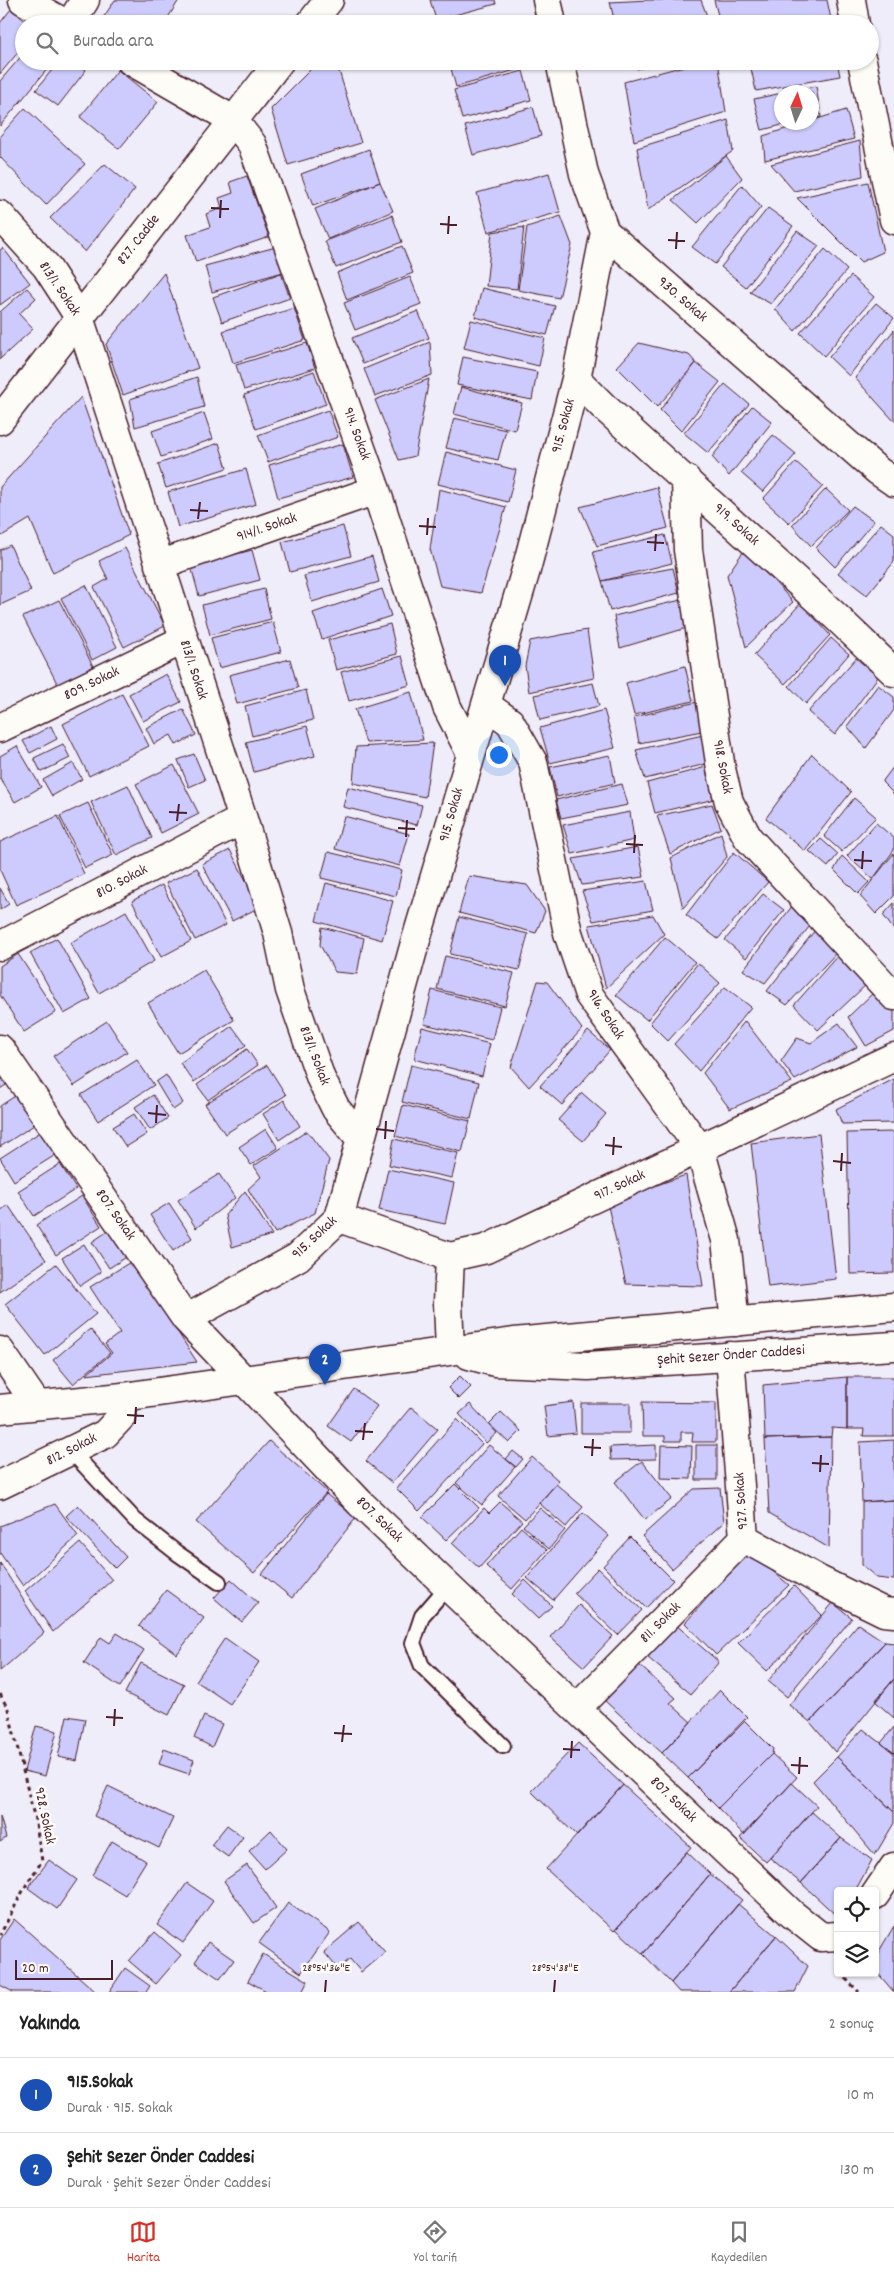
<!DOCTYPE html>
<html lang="tr">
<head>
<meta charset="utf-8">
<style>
	body { margin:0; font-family:Dekko,sans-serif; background:#f6f6f6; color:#222 }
	.controls { position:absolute; right:15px; bottom:15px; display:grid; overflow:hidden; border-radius:5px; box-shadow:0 1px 4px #0004 }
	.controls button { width:45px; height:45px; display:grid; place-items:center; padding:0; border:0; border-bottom:1px solid #e0e0e0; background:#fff; color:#222; font:25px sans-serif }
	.compass { position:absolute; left:774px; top:85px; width:45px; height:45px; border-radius:50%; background:#fff; box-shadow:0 1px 4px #0004; rotate:4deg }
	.scale { position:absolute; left:15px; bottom:12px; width:98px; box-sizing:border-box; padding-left:5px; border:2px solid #4a1f2b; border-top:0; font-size:14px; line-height:18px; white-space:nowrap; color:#4a1f2b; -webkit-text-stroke:4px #fdfcf7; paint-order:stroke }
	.you { position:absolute; left:498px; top:754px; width:18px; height:18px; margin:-12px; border:4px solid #fff; border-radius:50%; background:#1a73e8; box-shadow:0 0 0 8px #1a73e833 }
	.badge { display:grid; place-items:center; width:32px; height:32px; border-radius:50%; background:#d93025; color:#fff; font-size:16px; font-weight:700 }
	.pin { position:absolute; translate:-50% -41px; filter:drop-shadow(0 1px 2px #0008) }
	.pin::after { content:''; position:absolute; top:26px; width:18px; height:15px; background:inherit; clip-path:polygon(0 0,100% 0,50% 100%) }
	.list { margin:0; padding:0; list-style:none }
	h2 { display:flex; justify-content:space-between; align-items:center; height:65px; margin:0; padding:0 20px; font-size:21px }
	h2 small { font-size:16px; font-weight:400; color:#767676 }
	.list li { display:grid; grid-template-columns:32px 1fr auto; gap:15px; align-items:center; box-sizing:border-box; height:75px; padding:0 20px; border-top:1px solid #e0e0e0 }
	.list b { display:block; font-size:19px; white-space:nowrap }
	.list p { margin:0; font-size:16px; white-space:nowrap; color:#767676 }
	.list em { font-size:16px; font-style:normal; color:#767676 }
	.icon { flex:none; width:28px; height:28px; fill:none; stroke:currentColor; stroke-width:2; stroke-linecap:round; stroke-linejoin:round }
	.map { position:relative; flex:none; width:894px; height:1992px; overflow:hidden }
	.search { position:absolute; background:#fff; box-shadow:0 1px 4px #0004; left:15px; right:15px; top:15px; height:55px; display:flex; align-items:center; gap:12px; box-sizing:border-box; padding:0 18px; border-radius:28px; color:#767676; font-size:19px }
	.sheet { height:215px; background:#fff }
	nav { display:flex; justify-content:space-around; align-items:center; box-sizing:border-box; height:70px; border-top:1px solid #e0e0e0; background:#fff; font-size:14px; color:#767676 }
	nav a { display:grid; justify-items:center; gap:2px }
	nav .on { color:#d93025 }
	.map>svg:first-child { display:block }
</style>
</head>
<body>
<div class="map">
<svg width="894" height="1992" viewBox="0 0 894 1992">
	<rect width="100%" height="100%" fill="#efedf9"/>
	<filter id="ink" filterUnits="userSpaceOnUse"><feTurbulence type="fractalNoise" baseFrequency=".02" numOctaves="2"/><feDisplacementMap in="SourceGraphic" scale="10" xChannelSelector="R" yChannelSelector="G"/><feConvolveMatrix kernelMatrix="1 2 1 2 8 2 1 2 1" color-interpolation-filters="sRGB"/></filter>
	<g filter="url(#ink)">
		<path fill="#cdcbfd" stroke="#4a1f2b" d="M115 0H179L164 24H106L101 21Z
			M430 0H495L496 4 436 20Z
			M649 0H701L710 24H615L610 2Z
			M714 0H827L832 24H739L738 18 719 19Z
			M11 9 29 24H24V45L0 74V23Z
			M24 53V61H54L0 126V81Z
			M59 61H75L86 70 58 106 36 90Z
			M319 61H336L361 143 288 165 271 109Z
			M449 61H521L523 68 456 87Z
			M635 61H674L637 69Z
			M703 61H718L726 112 634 141 624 82Z
			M761 61H837L840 76 756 91 750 64Z
			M118 70 158 102 119 149 80 117Z
			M523 71 531 100 462 119 454 90Z
			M816 86 821 117 812 119V92H785Z
			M782 93V122H794L762 130 754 99Z
			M533 107 541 136 473 155 465 126Z
			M25 108 85 164 46 205 0 157V136Z
			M846 110 854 139 765 160 763 136Z
			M728 120 733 151 648 210 637 148Z
			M860 141 863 176 794 191 771 164Z
			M369 149 380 182 313 206 301 174Z
			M726 156 742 178 698 223 673 200Z
			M105 164 135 189 85 252 50 218Z
			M549 173 560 212 488 232 477 193Z
			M247 176 269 237 196 262 187 235 210 227 206 214 222 208 219 198 233 193 230 182Z
			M380 182 393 211 328 239 315 209Z
			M868 182 883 252 861 262 797 198Z
			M742 185 761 207 715 264 692 247Z
			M768 208 793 226 746 287 721 267Z
			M392 215 402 242 336 268 325 241Z
			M561 216 572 245 559 298 518 290 527 227Z
			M524 227 517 289 486 286 492 232Z
			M797 231 819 246 771 304 750 292Z
			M402 246 413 273 347 300 337 273Z
			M276 247 283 272 212 292 205 266Z
			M3 248 30 283 0 305V250Z
			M825 249 847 270 795 331 775 309Z
			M164 273 198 368 123 395 106 344Z
			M281 273 290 298 222 322 213 297Z
			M851 276 874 297 824 356 800 333Z
			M410 277 421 304 355 330 344 303Z
			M27 288 36 298 19 314 33 329 0 359V312Z
			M482 288 555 306 547 335 475 317Z
			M876 303 894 318 849 376 829 357Z
			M294 308 305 340 233 363 223 331Z
			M418 311 429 338 363 364 352 338Z
			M471 320 545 338 539 366 464 348Z
			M894 330V421L855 378Z
			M430 342 432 375 375 396 364 369Z
			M307 343 315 368 244 390 236 365Z
			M639 343 689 355 696 363 657 407 617 367Z
			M463 357 537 372 532 400 457 385Z
			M696 363 720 382 681 431 660 410Z
			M314 371 326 404 256 429 244 395Z
			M197 377 204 407 135 427 130 399Z
			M429 379 415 456 399 460 375 400Z
			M725 384 749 404 708 453 684 433Z
			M461 387 522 403 515 430 454 414Z
			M81 397 129 535 53 573 30 519 0 537V487Z
			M752 406 772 422 729 476 712 457Z
			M328 410 338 437 268 462 258 435Z
			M204 413 213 439 161 457 152 431Z
			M454 418 506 430 498 460 446 448Z
			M773 435 796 454 763 492 741 473Z
			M219 443 227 468 166 488 158 464Z
			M343 444 353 477 278 498 269 465Z
			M446 452 516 470 508 502 438 484Z
			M796 462 823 486 789 523 763 499Z
			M246 469 256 504 178 527 168 492Z
			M657 487 668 528 597 546 580 507Z
			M439 489 506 507 481 593 440 586 430 549Z
			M826 489 848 510 811 546 792 525Z
			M853 506 874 521 835 567 816 548Z
			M881 524 894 534V562L867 595 838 573Z
			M343 526 351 556 290 572 282 542Z
			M665 535 672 563 602 581 593 552Z
			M10 545 31 591 0 605V550Z
			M125 548 165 626 124 647 94 587 108 579 99 561Z
			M745 549 793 602 746 647 727 575Z
			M252 550 260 580 199 596 191 566Z
			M372 556 379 582 312 602 304 576Z
			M673 568 679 593 610 611 602 581Z
			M86 585 117 647 92 660 61 598Z
			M264 589 271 619 210 635 202 605Z
			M382 589 391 616 322 639 313 613Z
			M59 600 94 668 58 685 23 617Z
			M681 600 690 627 620 648 614 616Z
			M801 603 830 635 785 684 754 655Z
			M273 622 281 652 219 668 211 638Z
			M390 624 397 654 336 670 328 640Z
			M587 630 594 678 529 692 525 666 530 641Z
			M831 638 849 654 806 704 789 686Z
			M402 656 410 685 349 701 341 672Z
			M856 658 878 677 835 735 808 712Z
			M290 659 298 688 237 704 229 675Z
			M685 666 693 701 634 715 626 683Z
			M166 674 181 702 143 721 129 694Z
			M593 683 599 706 540 720 534 695Z
			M878 685 894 697V710L866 748 847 726Z
			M306 690 313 720 252 736 245 706Z
			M411 692 423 740 366 743 355 709Z
			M122 694 149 746 89 776 63 724Z
			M697 702 702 731 639 743 634 717Z
			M183 709 196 735 176 745 171 735 154 744 146 728Z
			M604 710 615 748 550 763 540 728Z
			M51 726 57 739 30 753 23 741Z
			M307 726 315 756 254 772 246 742Z
			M703 735 710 763 645 779 636 750Z
			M433 743 425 797 353 783 356 747Z
			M63 744 70 758 41 772 34 758Z
			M17 746 41 787 15 802 0 778V756Z
			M194 754 205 780 189 787 178 760Z
			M812 754 851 792 805 851 766 818Z
			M610 755 615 783 557 797 550 767Z
			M73 763 82 779 52 796 43 780Z
			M174 765 199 814 161 833 136 784Z
			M710 766 719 798 655 813 647 783Z
			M894 766V794L882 782Z
			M622 784 628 805 561 818 556 800Z
			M128 785 152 838 116 855 91 802Z
			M348 787 422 805 417 825 343 807Z
			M854 798 876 817 842 852 824 836Z
			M88 803 113 855 85 868 60 816Z
			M712 804 721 828 670 854 657 816Z
			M630 812 634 840 572 854 563 825Z
			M58 816 84 874 16 905 0 870V842Z
			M344 816 409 834 400 866 335 849Z
			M876 823 894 838V850L873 879 847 856Z
			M721 833 727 857 683 908 671 858Z
			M821 839 838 854 828 867 809 851Z
			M638 847 644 877 582 885 573 859Z
			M230 850 260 907 232 921 202 864Z
			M328 852 402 870 396 896 321 878Z
			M734 852 768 882 718 939 686 915Z
			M894 853V896L876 914 860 896Z
			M842 856 869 882 858 894 834 870Z
			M197 868 226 925 195 940 166 883Z
			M469 876 527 885 545 911 536 933 459 913Z
			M646 881 653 910 593 921 582 891Z
			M326 883 393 901 382 940 316 921Z
			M162 885 191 941 161 957 132 901Z
			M0 888 9 904 0 910Z
			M763 894 784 910 746 958 725 940Z
			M894 903V930L883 915Z
			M793 905 813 922 765 983 743 970Z
			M126 911 154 961 99 993 70 943Z
			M653 915 664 934 606 988 589 925Z
			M459 917 528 934 519 970 450 954Z
			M322 927 364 938 357 974 335 972 320 945Z
			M816 929 841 948 787 1005 767 991Z
			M665 937 695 962 647 1020 616 995Z
			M57 938 91 999 64 1014 30 953Z
			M18 954 56 1012 24 1032 0 995V966Z
			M839 954 868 983 818 1030 794 1005Z
			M445 956 514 973 505 1006 437 989Z
			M698 963 720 983 668 1041 650 1023Z
			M204 970 234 1020 178 1053 148 1003Z
			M538 981 547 982 582 1029 529 1087 511 1067Z
			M725 987 751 1007 699 1071 674 1044Z
			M432 990 500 1007 492 1040 424 1024Z
			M873 993 894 1011V1031L866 1046 848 1017Z
			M107 1021 127 1052 74 1086 53 1056Z
			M745 1021 792 1082 730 1109 703 1073Z
			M839 1023 857 1047 795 1080 781 1061 797 1038 811 1043Z
			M232 1026 246 1045 194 1082 180 1063Z
			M422 1027 490 1044 482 1076 414 1059Z
			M588 1031 610 1050 562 1105 540 1086Z
			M247 1049 258 1065 208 1100 197 1085Z
			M137 1060 154 1085 98 1121 81 1095Z
			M267 1065 286 1095 225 1134 205 1104Z
			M411 1065 479 1082 471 1119 402 1102Z
			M0 1075 6 1085 0 1089Z
			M166 1075 183 1103 173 1110 156 1082Z
			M894 1079V1123L842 1124 836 1109Z
			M582 1093 606 1114 583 1141 558 1120Z
			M153 1095 168 1118 150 1130 135 1107Z
			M15 1096 34 1125 0 1147V1106Z
			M284 1100 300 1126 279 1140 263 1114Z
			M403 1105 470 1121 462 1152 395 1136Z
			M134 1114 147 1134 126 1147 113 1127Z
			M266 1129 278 1148 251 1165 239 1147Z
			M42 1131 57 1154 14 1181 0 1158Z
			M307 1131 329 1160 315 1213 275 1233 248 1189 261 1177 254 1166Z
			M894 1132V1273L850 1274 847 1133Z
			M819 1134 836 1279 768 1287 751 1143Z
			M394 1139 458 1153 452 1178 389 1165Z
			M60 1164 76 1189 34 1216 18 1191Z
			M388 1169 454 1183 445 1224 379 1210Z
			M219 1174 235 1198 196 1228 178 1200Z
			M686 1175 703 1286 626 1284 607 1202Z
			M245 1191 272 1235 232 1247 225 1215Z
			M82 1196 101 1226 56 1255 36 1225Z
			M169 1203 192 1238 173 1251 150 1215Z
			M8 1205 46 1260 0 1292V1211Z
			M111 1229 128 1256 109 1268 92 1242Z
			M84 1244 101 1272 80 1286 62 1258Z
			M132 1261 197 1362 86 1375 112 1353 105 1344 120 1333 90 1287Z
			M56 1264 96 1314 45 1355 5 1304Z
			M90 1329 110 1353 73 1384 53 1360Z
			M460 1376 471 1387 459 1399 448 1388Z
			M847 1377H894V1436H863L864 1429H847Z
			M847 1377V1429L832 1428 831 1437 765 1439 763 1385Z
			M354 1389 377 1406 351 1442 328 1426Z
			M573 1402 576 1433 548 1436 544 1406Z
			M642 1402 716 1403V1442H692L693 1432H681V1441H665V1436H643Z
			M581 1403H630V1433H581Z
			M470 1404 497 1433 486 1443 459 1414Z
			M411 1407 438 1429 392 1483 366 1461Z
			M501 1412 521 1431 509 1443 489 1424Z
			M457 1419 482 1444 419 1511 396 1488Z
			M831 1437 829 1548 769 1513 765 1439Z
			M894 1440V1500L862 1502 860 1442Z
			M269 1441 327 1492 254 1573 196 1522Z
			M489 1445 515 1467 482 1505 456 1483Z
			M656 1445V1459L611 1460 610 1447Z
			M661 1445 692 1446 691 1479 660 1478Z
			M696 1445H717V1480H696Z
			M513 1451 523 1459 516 1467 506 1459Z
			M532 1457 559 1481 525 1519 498 1496Z
			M642 1461 672 1499 645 1520 615 1482Z
			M455 1484 479 1508 446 1540 422 1517Z
			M556 1484 583 1507 566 1527 539 1503Z
			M720 1488 724 1522 672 1569 642 1536 694 1489Z
			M326 1494 356 1518 292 1598 262 1574Z
			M894 1500V1580L877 1578 862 1565V1502Z
			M500 1502 522 1521 479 1568 452 1543 484 1508 489 1513Z
			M55 1504 78 1536 23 1586 0 1553V1526Z
			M78 1505 126 1557 115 1568 66 1516Z
			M540 1508 565 1530 549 1549 523 1526Z
			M583 1513 609 1536 553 1600 527 1578Z
			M521 1527 547 1550 512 1589 486 1566Z
			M630 1537 673 1580 646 1608 603 1566Z
			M80 1543 112 1580 53 1632 25 1591Z
			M749 1551 789 1585 716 1655 685 1623Z
			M0 1563 44 1633 0 1671Z
			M598 1568 642 1610 618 1635 574 1593Z
			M231 1579 258 1603 242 1622 214 1598Z
			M525 1580 552 1606 538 1619 512 1594Z
			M794 1586 822 1615 767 1671 738 1643Z
			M166 1590 204 1618 177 1654 139 1626Z
			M833 1603 852 1618 787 1697 768 1681Z
			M579 1605 613 1636 584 1667 550 1637Z
			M675 1624 719 1662 691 1694 647 1657Z
			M858 1624 885 1642 810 1722 789 1705Z
			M117 1633 144 1650 120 1687 84 1663 101 1637 110 1643Z
			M225 1638 259 1662 230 1704 196 1681Z
			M885 1642 894 1643V1679L835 1752 810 1722Z
			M141 1663 184 1684 169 1715 125 1693Z
			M639 1665 676 1698 670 1703 691 1722 662 1753 605 1701Z
			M894 1679V1718L875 1701Z
			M720 1690 747 1717 688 1778 662 1753Z
			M67 1716 85 1719 77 1761 58 1757Z
			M204 1716 222 1724 212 1747 194 1738Z
			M745 1721 773 1749 772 1754 718 1808 688 1778Z
			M36 1726 57 1731 45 1776 24 1771Z
			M894 1727V1753L881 1743Z
			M863 1729 894 1753V1812L837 1757Z
			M578 1743 623 1785 577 1836 531 1791Z
			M164 1749 194 1760 189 1774 159 1764Z
			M772 1754 797 1777 744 1835 718 1808Z
			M837 1757 894 1812V1823L875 1855 813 1781Z
			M792 1783 817 1806 766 1862 740 1838Z
			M623 1785 691 1847 614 1931 546 1869Z
			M108 1786 173 1818 159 1848 94 1816Z
			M812 1812 841 1838 801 1883 770 1858Z
			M0 1816 6 1838 0 1842Z
			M227 1825 243 1837 228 1857 211 1845Z
			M271 1830 287 1849 265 1869 249 1851Z
			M841 1838 872 1860 855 1891H838V1917L801 1883Z
			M112 1841 146 1861 125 1895 92 1875Z
			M687 1852 710 1874 643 1954 616 1929Z
			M49 1860 77 1880 57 1909 28 1888Z
			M247 1865 276 1908 254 1923 224 1881Z
			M710 1874 742 1900 671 1983 643 1954Z
			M187 1883 213 1901 183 1943 157 1925Z
			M288 1903 330 1932 301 1973 259 1943Z
			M738 1904 776 1936 729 1992H679L671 1983Z
			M14 1919 96 1992H13L0 1985V1940Z
			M359 1922 385 1952 361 1972 350 1959 338 1969 324 1952Z
			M894 1926V1992L875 1970V1958Z
			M155 1932 181 1955 156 1984 129 1961Z
			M776 1936 808 1966 795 1992H729Z
			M208 1942 234 1960 220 1979 195 1962Z
			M263 1954 308 1981 302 1992H268L248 1981Z
			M125 1968 150 1986 146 1992H109Z"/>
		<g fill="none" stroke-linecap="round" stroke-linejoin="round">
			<defs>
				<path id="lane" d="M71 1451 135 1520 177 1553 219 1582
					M448 1586 422 1616 413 1643 422 1666 503 1746"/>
				<path id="street" d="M23 0 66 24
					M547 0 552 24
					M851 0 855 24
					M70 24 85 0
					M131 61 233 120 252 144 376 490 447 707 470 752
					M560 61 584 174 605 232 878 471 894 482
					M862 61 894 220
					M0 215 46 266 79 317 243 819 278 933 290 990 321 1079 336 1109 360 1138
					M576 379 603 406 831 612 894 672
					M686 479 688 550 721 769 729 802 748 838 894 996
					M159 565 376 490
					M486 705 510 722 533 762 568 933 589 995 700 1149 726 1240 735 1322
					M0 728 183 640
					M0 946 243 819
					M0 1049 186 1319 360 1503 792 1914 821 1937 838 1936
					M339 1218 450 1257 486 1249 894 1057
					M450 1257 448 1303 450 1350
					M186 1319 298 1257 339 1218 413 950 526 570 576 379 605 232
					M0 1351 37 1405
					M730 1356 744 1538 819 1580 884 1612 894 1613
					M0 1409 123 1397
					M577 1708 744 1538
					M875 1895 894 1867"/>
				<path id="secondary" d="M310 24 329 0
					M0 420 280 61
					M469 1355 495 1362 588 1366 894 1346
					M0 1485 105 1434 121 1417 123 1397 514 1342 894 1307"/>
			</defs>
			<use href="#lane" stroke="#4a1f2b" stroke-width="18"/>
			<use href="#street" stroke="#4a1f2b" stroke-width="31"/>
			<use href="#secondary" stroke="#4a1f2b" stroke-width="31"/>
			<path stroke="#4a1f2b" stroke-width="3" stroke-dasharray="4 4" stroke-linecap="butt" d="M0 1694 8 1709 36 1824 42 1861 25 1887 0 1935
				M840 1973 859 1992"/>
			<use href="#lane" stroke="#fdfcf7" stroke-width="14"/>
			<use href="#street" stroke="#fdfcf7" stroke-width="28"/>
			<use href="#secondary" stroke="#fdfcf7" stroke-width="28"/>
		</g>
	</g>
	<path fill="none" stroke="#4a1f2b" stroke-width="2" d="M211 208 229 209M220 218 221 200M440 224 457 225M448 234 449 216M668 240 685 241M676 249 677 232M190 510 208 511M198 519 200 502M419 526 436 527M427 535 428 518M647 542 664 543M655 551 656 534M169 812 187 813M177 821 179 804M398 828 415 829M406 837 407 820M626 844 643 845M634 853 635 835M854 860 872 861M862 869 863 851M148 1113 166 1115M156 1123 157 1105M376 1129 394 1131M385 1139 386 1121M605 1145 622 1147M613 1155 614 1137M833 1161 851 1163M841 1171 842 1153M127 1415 144 1416M135 1424 136 1407M355 1431 373 1432M363 1440 365 1423M584 1447 601 1448M592 1456 593 1439M812 1463 829 1464M820 1472 821 1455M106 1717 123 1718M114 1726 115 1709M334 1733 352 1734M342 1742 344 1725M563 1749 580 1750M571 1758 572 1741M791 1765 808 1766M799 1774 800 1757M325 1992 326 1980M554 1992 555 1980"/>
	<g text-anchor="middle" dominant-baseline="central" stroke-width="5" stroke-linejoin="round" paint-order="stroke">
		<g font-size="15" fill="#4a1f2b" stroke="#fdfcf7">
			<text transform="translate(139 240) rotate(-52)">827. Cadde</text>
			<text transform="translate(59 289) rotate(56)">813/1. Sokak</text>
			<text transform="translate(682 300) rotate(41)">930. Sokak</text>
			<text transform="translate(564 426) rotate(-75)">915. Sokak</text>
			<text transform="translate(356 434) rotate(70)">914. Sokak</text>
			<text transform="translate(736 525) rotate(42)">919. Sokak</text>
			<text transform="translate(267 528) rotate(-19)">914/1. Sokak</text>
			<text transform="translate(193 670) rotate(72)">813/1. Sokak</text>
			<text transform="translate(92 684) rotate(-26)">809. Sokak</text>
			<text transform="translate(722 767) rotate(79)">918. Sokak</text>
			<text transform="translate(452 815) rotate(-74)">915. Sokak</text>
			<text transform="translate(122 882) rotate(-28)">810. Sokak</text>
			<text transform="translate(605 1015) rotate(57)">916. Sokak</text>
			<text transform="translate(314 1056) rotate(69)">813/1. Sokak</text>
			<text transform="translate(620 1186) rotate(-25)">917. Sokak</text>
			<text transform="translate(115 1215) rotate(55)">807. Sokak</text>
			<text transform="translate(315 1238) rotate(-43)">915. Sokak</text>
			<text transform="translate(731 1356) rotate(-4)">Şehit Sezer Önder Caddesi</text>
			<text transform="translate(72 1450) rotate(-27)">812. Sokak</text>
			<text transform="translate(742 1501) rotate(-94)">927. Sokak</text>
			<text transform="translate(379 1520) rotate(44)">807. Sokak</text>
			<text transform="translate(661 1623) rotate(-45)">811. Sokak</text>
			<text transform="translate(673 1800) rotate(44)">807. Sokak</text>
			<text transform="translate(44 1816) rotate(78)">928. Sokak</text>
		</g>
	</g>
	<g font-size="12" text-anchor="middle" fill="#4a1f2b" stroke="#fdfcf7" stroke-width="5" stroke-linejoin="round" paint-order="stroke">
		<text x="326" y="1971">28°54'36"E</text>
		<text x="555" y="1971">28°54'38"E</text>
	</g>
</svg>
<div class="controls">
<button><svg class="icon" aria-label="locate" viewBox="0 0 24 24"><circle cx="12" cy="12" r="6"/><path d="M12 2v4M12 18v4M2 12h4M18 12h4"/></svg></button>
<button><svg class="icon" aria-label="layers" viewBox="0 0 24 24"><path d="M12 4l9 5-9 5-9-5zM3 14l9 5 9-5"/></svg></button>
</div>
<svg class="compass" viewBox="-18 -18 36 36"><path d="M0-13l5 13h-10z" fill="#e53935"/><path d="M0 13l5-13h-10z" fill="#767676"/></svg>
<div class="scale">20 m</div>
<div class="you"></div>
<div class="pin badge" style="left:505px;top:686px;background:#1a4fb4">1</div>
<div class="pin badge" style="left:325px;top:1385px;background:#1a4fb4">2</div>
<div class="search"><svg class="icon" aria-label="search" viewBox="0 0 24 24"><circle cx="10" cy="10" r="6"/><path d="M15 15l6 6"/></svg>Burada ara</div>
</div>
<section class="sheet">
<h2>Yakında<small>2 sonuç</small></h2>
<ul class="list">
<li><span class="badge" style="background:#1a4fb4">1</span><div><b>915.Sokak</b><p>Durak · 915. Sokak</p></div><em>10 m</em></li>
<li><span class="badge" style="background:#1a4fb4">2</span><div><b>Şehit Sezer Önder Caddesi</b><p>Durak · Şehit Sezer Önder Caddesi</p></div><em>130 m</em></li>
</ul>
</section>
<nav>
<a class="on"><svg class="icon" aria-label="map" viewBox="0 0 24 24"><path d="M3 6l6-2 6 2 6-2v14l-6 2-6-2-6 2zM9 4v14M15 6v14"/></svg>Harita</a>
<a><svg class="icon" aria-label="directions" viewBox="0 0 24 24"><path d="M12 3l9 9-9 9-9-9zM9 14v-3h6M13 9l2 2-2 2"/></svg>Yol tarifi</a>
<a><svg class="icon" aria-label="saved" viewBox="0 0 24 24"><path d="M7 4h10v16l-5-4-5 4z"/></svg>Kaydedilen</a>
</nav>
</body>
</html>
